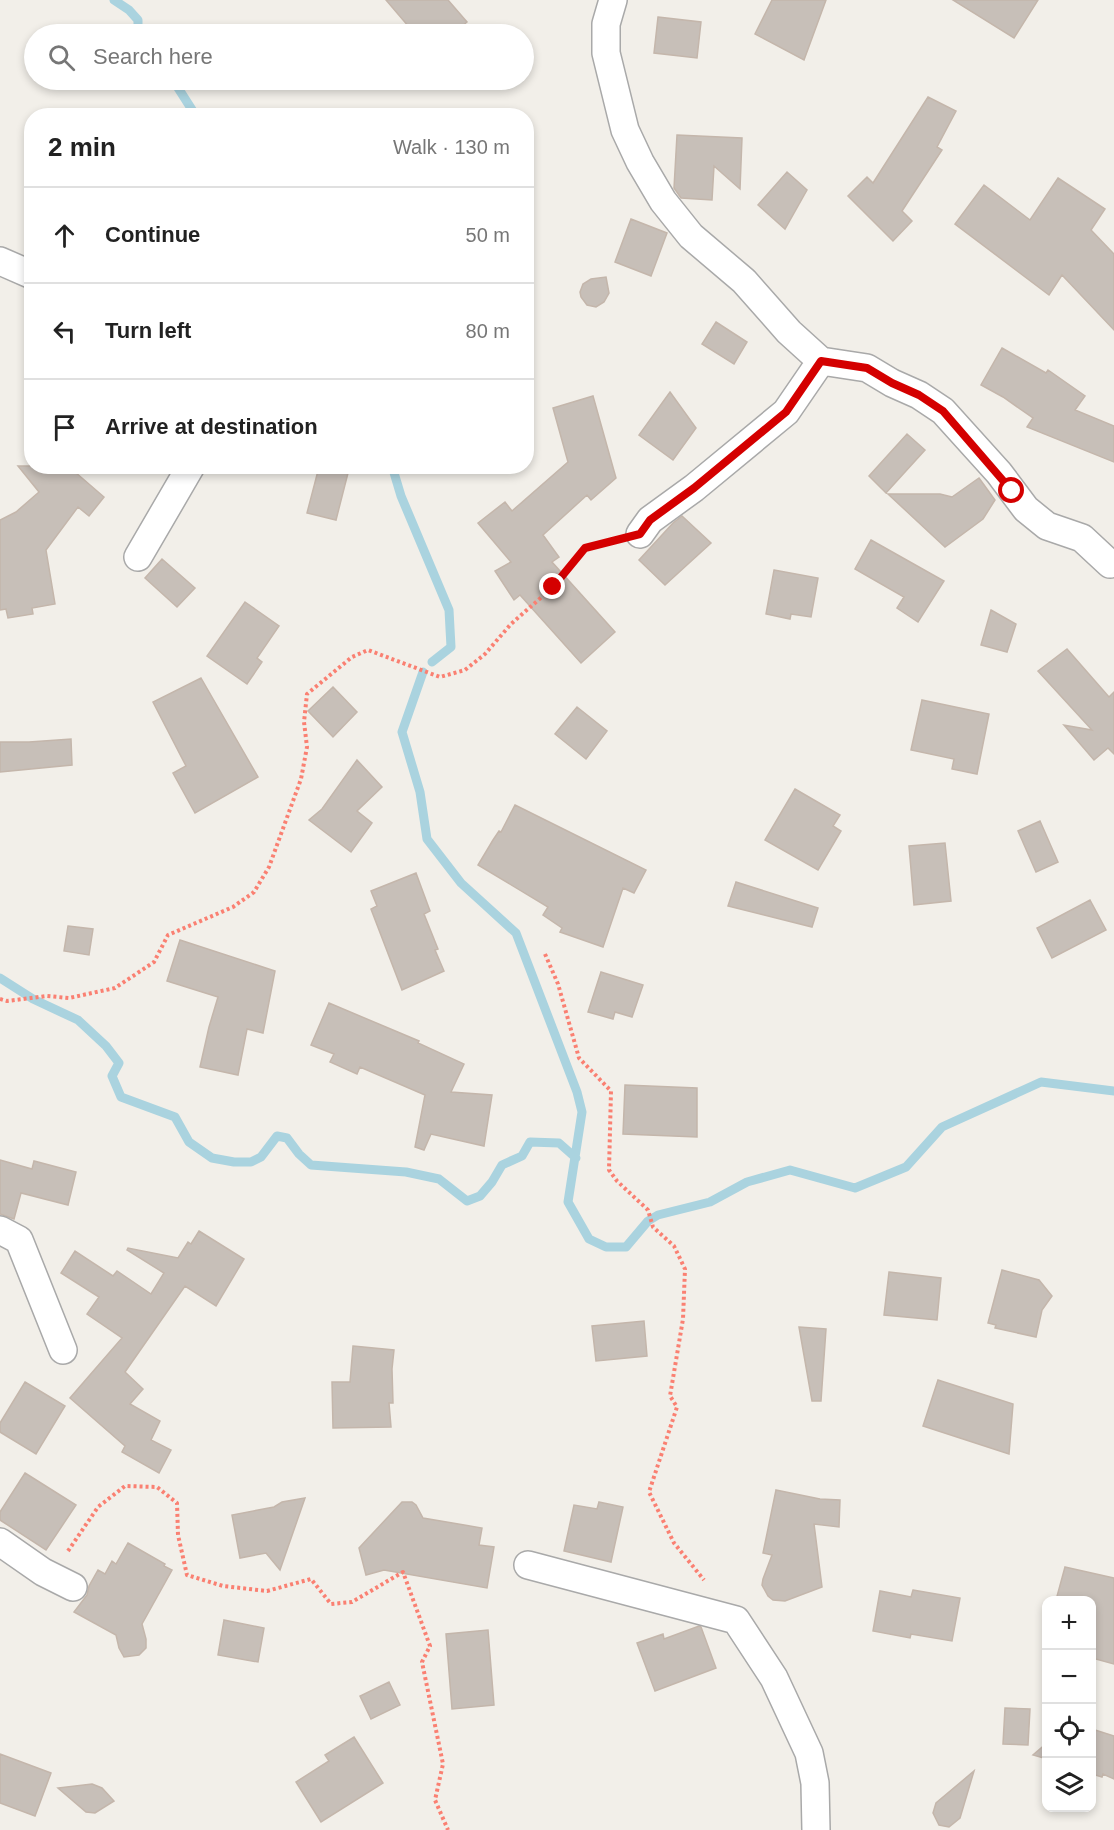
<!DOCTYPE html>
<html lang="en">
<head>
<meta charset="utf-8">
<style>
	body { margin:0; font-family:Arial,sans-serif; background:#f2f2f2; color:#222 }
	.controls { position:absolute; right:18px; bottom:18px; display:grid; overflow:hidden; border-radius:12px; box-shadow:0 3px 9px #0003 }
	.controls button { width:54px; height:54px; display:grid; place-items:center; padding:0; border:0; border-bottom:2px solid #e0e0e0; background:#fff; color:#222; font:30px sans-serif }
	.stop { position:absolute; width:18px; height:18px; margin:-14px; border:4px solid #d40000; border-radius:50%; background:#fff }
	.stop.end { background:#d40000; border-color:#fff; box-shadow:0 2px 6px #0008 }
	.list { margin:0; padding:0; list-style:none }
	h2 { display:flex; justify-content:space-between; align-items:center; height:78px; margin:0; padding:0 24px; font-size:26px }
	h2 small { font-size:20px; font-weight:400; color:#767676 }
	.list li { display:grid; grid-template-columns:39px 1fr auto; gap:18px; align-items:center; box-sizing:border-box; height:96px; padding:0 24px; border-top:2px solid #e0e0e0 }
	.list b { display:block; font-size:22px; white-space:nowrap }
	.list em { font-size:20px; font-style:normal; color:#767676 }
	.icon { flex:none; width:33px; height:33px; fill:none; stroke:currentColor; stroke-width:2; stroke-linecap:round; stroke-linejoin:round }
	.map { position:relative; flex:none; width:1114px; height:1830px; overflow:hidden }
	.search { position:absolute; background:#fff; box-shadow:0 3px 9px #0003; left:24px; top:24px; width:510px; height:66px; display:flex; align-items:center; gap:15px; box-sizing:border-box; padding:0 21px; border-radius:33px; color:#767676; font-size:22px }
	.panel { position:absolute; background:#fff; box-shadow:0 3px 9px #0003; left:24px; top:108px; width:510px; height:366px; border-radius:24px }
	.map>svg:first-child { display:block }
</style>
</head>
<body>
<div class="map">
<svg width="1114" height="1830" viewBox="0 0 1114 1830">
	<rect width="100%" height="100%" fill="#f2efe9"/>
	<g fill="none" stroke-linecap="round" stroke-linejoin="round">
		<path stroke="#aad3df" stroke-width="9" d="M114 0 129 10 138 20V30L141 34
			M173 80 196 116
			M392 466 401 496 449 610 451 647 432 662
			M423 672 402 732 420 792 427 839 461 883 516 933 577 1092 582 1112 568 1202 589 1239 606 1247H626L648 1221 658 1215 710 1202 747 1182 790 1170 855 1188 906 1167 942 1127 1041 1082 1114 1091
			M0 978 33 999 78 1020 106 1046 119 1063 112 1076 121 1097 175 1117 189 1142 212 1158 234 1162H251L261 1157 277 1136 287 1138 299 1154 311 1165 406 1172 439 1179 467 1201 480 1196 492 1182 502 1165 522 1156 530 1142 559 1143 576 1158"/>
	</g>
	<path fill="#c7bfb8" stroke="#c4b6ab" stroke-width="1.5" d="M386 0H448L467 22 453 34H415Z
		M772 0H826L804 60 755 34Z
		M953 0H1038L1014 38Z
		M658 17 701 22 697 58 654 53Z
		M928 97 956 111 937 147 942 150 902 211 912 221 893 241 848 196 867 177 873 183Z
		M677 135 742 138 740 189 714 166 712 200 681 198 674 188Z
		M787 172 807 190 785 229 758 205Z
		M1058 178 1105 209 1091 230 1114 254V330L1062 275 1049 295 955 224 984 185 1030 220Z
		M631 219 667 233 651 276 615 262Z
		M606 277 609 293 604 302 596 307 587 305 581 297 580 292 583 284 591 279Z
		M716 322 747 342 734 364 702 344Z
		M1002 348 1046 373 1048 370 1085 396 1075 410 1114 426V462L1027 427 1033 418 1003 397 981 385Z
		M670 392 696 428 673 460 639 435Z
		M593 396 616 478 591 500 587 495 543 535 559 557 552 562 615 632 581 663 520 595 514 600 495 571 511 562 478 523 505 502 512 511 568 462 553 408Z
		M907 434 925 450 886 493 869 476Z
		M18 466H68L104 497 89 516 78 507 46 550 55 604 32 608 33 614 8 618 6 609 0 610V520L16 512 39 492Z
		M319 467 348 473 336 520 307 513Z
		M979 478 995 500 983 519 945 547 888 494H940L952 497Z
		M682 516 711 543 665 585 639 560 673 523Z
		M871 540 944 581 918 622 897 608 904 597 855 569Z
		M162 559 195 588 177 607 145 578Z
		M774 570 818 578 811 617 791 614 790 619 766 614Z
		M245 602 279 626 257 658 262 662 247 684 207 656Z
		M991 610 1016 624 1007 652 981 645Z
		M1067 649 1109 697 1114 692V754L1108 748 1094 760 1064 725 1092 730 1038 671Z
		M201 678 258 777 195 813 173 773 186 766 153 702Z
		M333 687 357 712 333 737 308 711Z
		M922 700 989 714 977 774 952 769 954 759 911 750Z
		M577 707 607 731 586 759 555 734Z
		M71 739 72 765 0 772V742H29Z
		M357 760 382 787 357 811 372 823 351 852 309 820 322 809Z
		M795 789 840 815 833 826 841 831 818 870 765 840Z
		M515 805 646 870 634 893 623 888 603 947 560 932 562 928 543 915 548 907 478 865 493 840 499 831 501 832Z
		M1040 821 1058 862 1036 872 1018 831Z
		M945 843 951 901 914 905 909 846Z
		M416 873 430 911 424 914 438 949 435 950 444 971 402 990 371 909 377 906 371 891Z
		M736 882 818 908 812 927 728 906Z
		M1090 900 1106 930 1052 958 1037 928Z
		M68 926 93 929 89 955 64 951Z
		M180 940 275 971 263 1033 247 1029 238 1075 200 1067 209 1027 218 997 167 981Z
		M601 972 643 985 632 1017 615 1012 613 1019 588 1012Z
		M329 1003 419 1041 418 1043 464 1064 451 1092 492 1095 484 1146 431 1134 424 1150 415 1147 425 1095 360 1067 357 1074 330 1062 334 1054 311 1045Z
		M625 1085 697 1088V1137L623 1134Z
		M0 1160 32 1169 34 1161 76 1172 68 1205 21 1193 14 1219 0 1214Z
		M199 1231 244 1259 216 1306 185 1286 125 1372 143 1389 130 1404 160 1421 151 1440 171 1450 159 1473 122 1452 125 1446 70 1398 122 1338 87 1314 99 1297 61 1273 75 1251 113 1276 117 1271 151 1294 164 1273 127 1250 128 1248 178 1258 188 1242 191 1244Z
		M1002 1270 1039 1280 1052 1296 1042 1310 1036 1337 995 1328 996 1325 988 1323Z
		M889 1272 941 1278 937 1320 884 1315Z
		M644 1321 647 1356 596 1361 592 1326Z
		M799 1327 826 1329 821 1401H812Z
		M353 1346 394 1350 392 1369 393 1403H389L391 1427 333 1428 332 1382H350Z
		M938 1380 1013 1404 1009 1454 923 1426Z
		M25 1382 65 1406 36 1454 0 1432V1423Z
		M25 1473 76 1505 46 1550 0 1520V1512Z
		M776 1490 820 1499 840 1500 839 1527 814 1524 822 1587 785 1601 773 1600 768 1596 762 1585 763 1579 772 1555 763 1553Z
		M305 1498 280 1570 266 1553 240 1558 232 1515 274 1507 282 1502Z
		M402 1502H412L416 1505 423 1518 482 1528 479 1545 494 1547 487 1588 384 1570 366 1575 359 1548Z
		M599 1502 623 1507 611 1562 564 1551 574 1505 597 1509Z
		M128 1543 165 1564 164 1566 172 1570 142 1624 146 1639V1648L139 1655 124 1657 119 1648 116 1635 74 1612 87 1595 89 1586 98 1570 105 1574 112 1561 116 1564Z
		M1065 1567 1114 1578V1664L1092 1658V1600H1056Z
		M913 1590 960 1598 952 1641 911 1634 910 1638 873 1631 880 1591 911 1597Z
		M224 1620 264 1628 258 1662 218 1655Z
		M699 1626 701 1627 716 1668 655 1691 637 1643 663 1634 664 1639Z
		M488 1630 494 1705 452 1709 446 1634Z
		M389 1682 400 1705 371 1719 360 1696Z
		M1005 1708 1030 1709 1028 1745 1003 1744Z
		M1092 1729 1114 1736V1779L1103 1774 1102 1777 1092 1774Z
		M354 1737 383 1783 321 1822 296 1782 329 1761 325 1755Z
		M1047 1743V1759L1033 1755Z
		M0 1754 51 1773 35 1816 0 1803Z
		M974 1771 960 1818 949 1827 939 1825 933 1813 936 1803Z
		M92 1784 102 1788 114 1801 95 1813 86 1812 58 1788Z"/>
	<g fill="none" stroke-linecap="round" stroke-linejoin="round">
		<defs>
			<path id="street" d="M613 0 606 24V53L625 130 640 162 663 201 691 236 744 281 789 332 821 361 867 368 892 383 919 395 943 411 999 473 1026 509 1047 526 1082 538 1110 564
				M0 261 32 275
				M640 534 650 520 694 488 786 412 821 361
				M138 557 191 466
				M0 1230 19 1240 63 1350
				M0 1542 43 1572 73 1587
				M528 1565 736 1620 774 1678 809 1753 815 1783 816 1830"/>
		</defs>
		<use href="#street" stroke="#a9a9a9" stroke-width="30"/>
		<path stroke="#fa8072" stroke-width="4" stroke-dasharray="3 3" stroke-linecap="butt" d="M545 954 558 984 579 1058 611 1091 609 1170 617 1181 648 1210 653 1227 674 1246 685 1269 683 1319 670 1396 677 1407 649 1492 674 1543 704 1580
			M0 999 7 1001 47 996 69 998 115 988 154 962 168 935 233 907 254 892 269 867 301 779 307 747 304 722 307 694 352 657 368 650 440 677 465 670 485 654 511 624 553 587 585 548 612 541
			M68 1551 98 1507 125 1486 157 1487 177 1503 178 1535 187 1575 223 1586 267 1591 311 1579 331 1604 352 1602 403 1572 430 1646 422 1662 443 1764 435 1800 448 1830"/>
		<use href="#street" stroke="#fff" stroke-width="27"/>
	</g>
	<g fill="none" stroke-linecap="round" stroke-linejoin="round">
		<path stroke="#d40000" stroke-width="8" d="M553 587 585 548 640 534 650 520 694 488 786 412 821 361 867 368 892 383 919 395 943 411 1012 491"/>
	</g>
</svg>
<div class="controls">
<button>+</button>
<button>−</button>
<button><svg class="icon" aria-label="locate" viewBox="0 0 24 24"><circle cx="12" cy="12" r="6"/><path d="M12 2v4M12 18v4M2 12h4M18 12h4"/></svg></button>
<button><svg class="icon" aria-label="layers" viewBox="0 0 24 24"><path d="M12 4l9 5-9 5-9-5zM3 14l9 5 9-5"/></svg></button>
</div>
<div class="stop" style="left:1012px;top:491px"></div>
<div class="stop end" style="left:553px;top:587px"></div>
<div class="search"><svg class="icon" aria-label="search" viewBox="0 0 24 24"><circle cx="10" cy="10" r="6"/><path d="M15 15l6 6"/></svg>Search here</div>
<section class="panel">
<h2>2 min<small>Walk · 130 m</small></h2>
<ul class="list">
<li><svg class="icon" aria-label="ahead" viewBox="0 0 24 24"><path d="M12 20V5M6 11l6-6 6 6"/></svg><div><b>Continue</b></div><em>50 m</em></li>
<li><svg class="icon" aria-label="left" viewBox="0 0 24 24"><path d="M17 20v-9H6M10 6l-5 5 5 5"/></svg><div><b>Turn left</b></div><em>80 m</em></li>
<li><svg class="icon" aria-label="arrive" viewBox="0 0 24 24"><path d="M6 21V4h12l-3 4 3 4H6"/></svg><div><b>Arrive at destination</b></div></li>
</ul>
</section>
</div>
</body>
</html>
